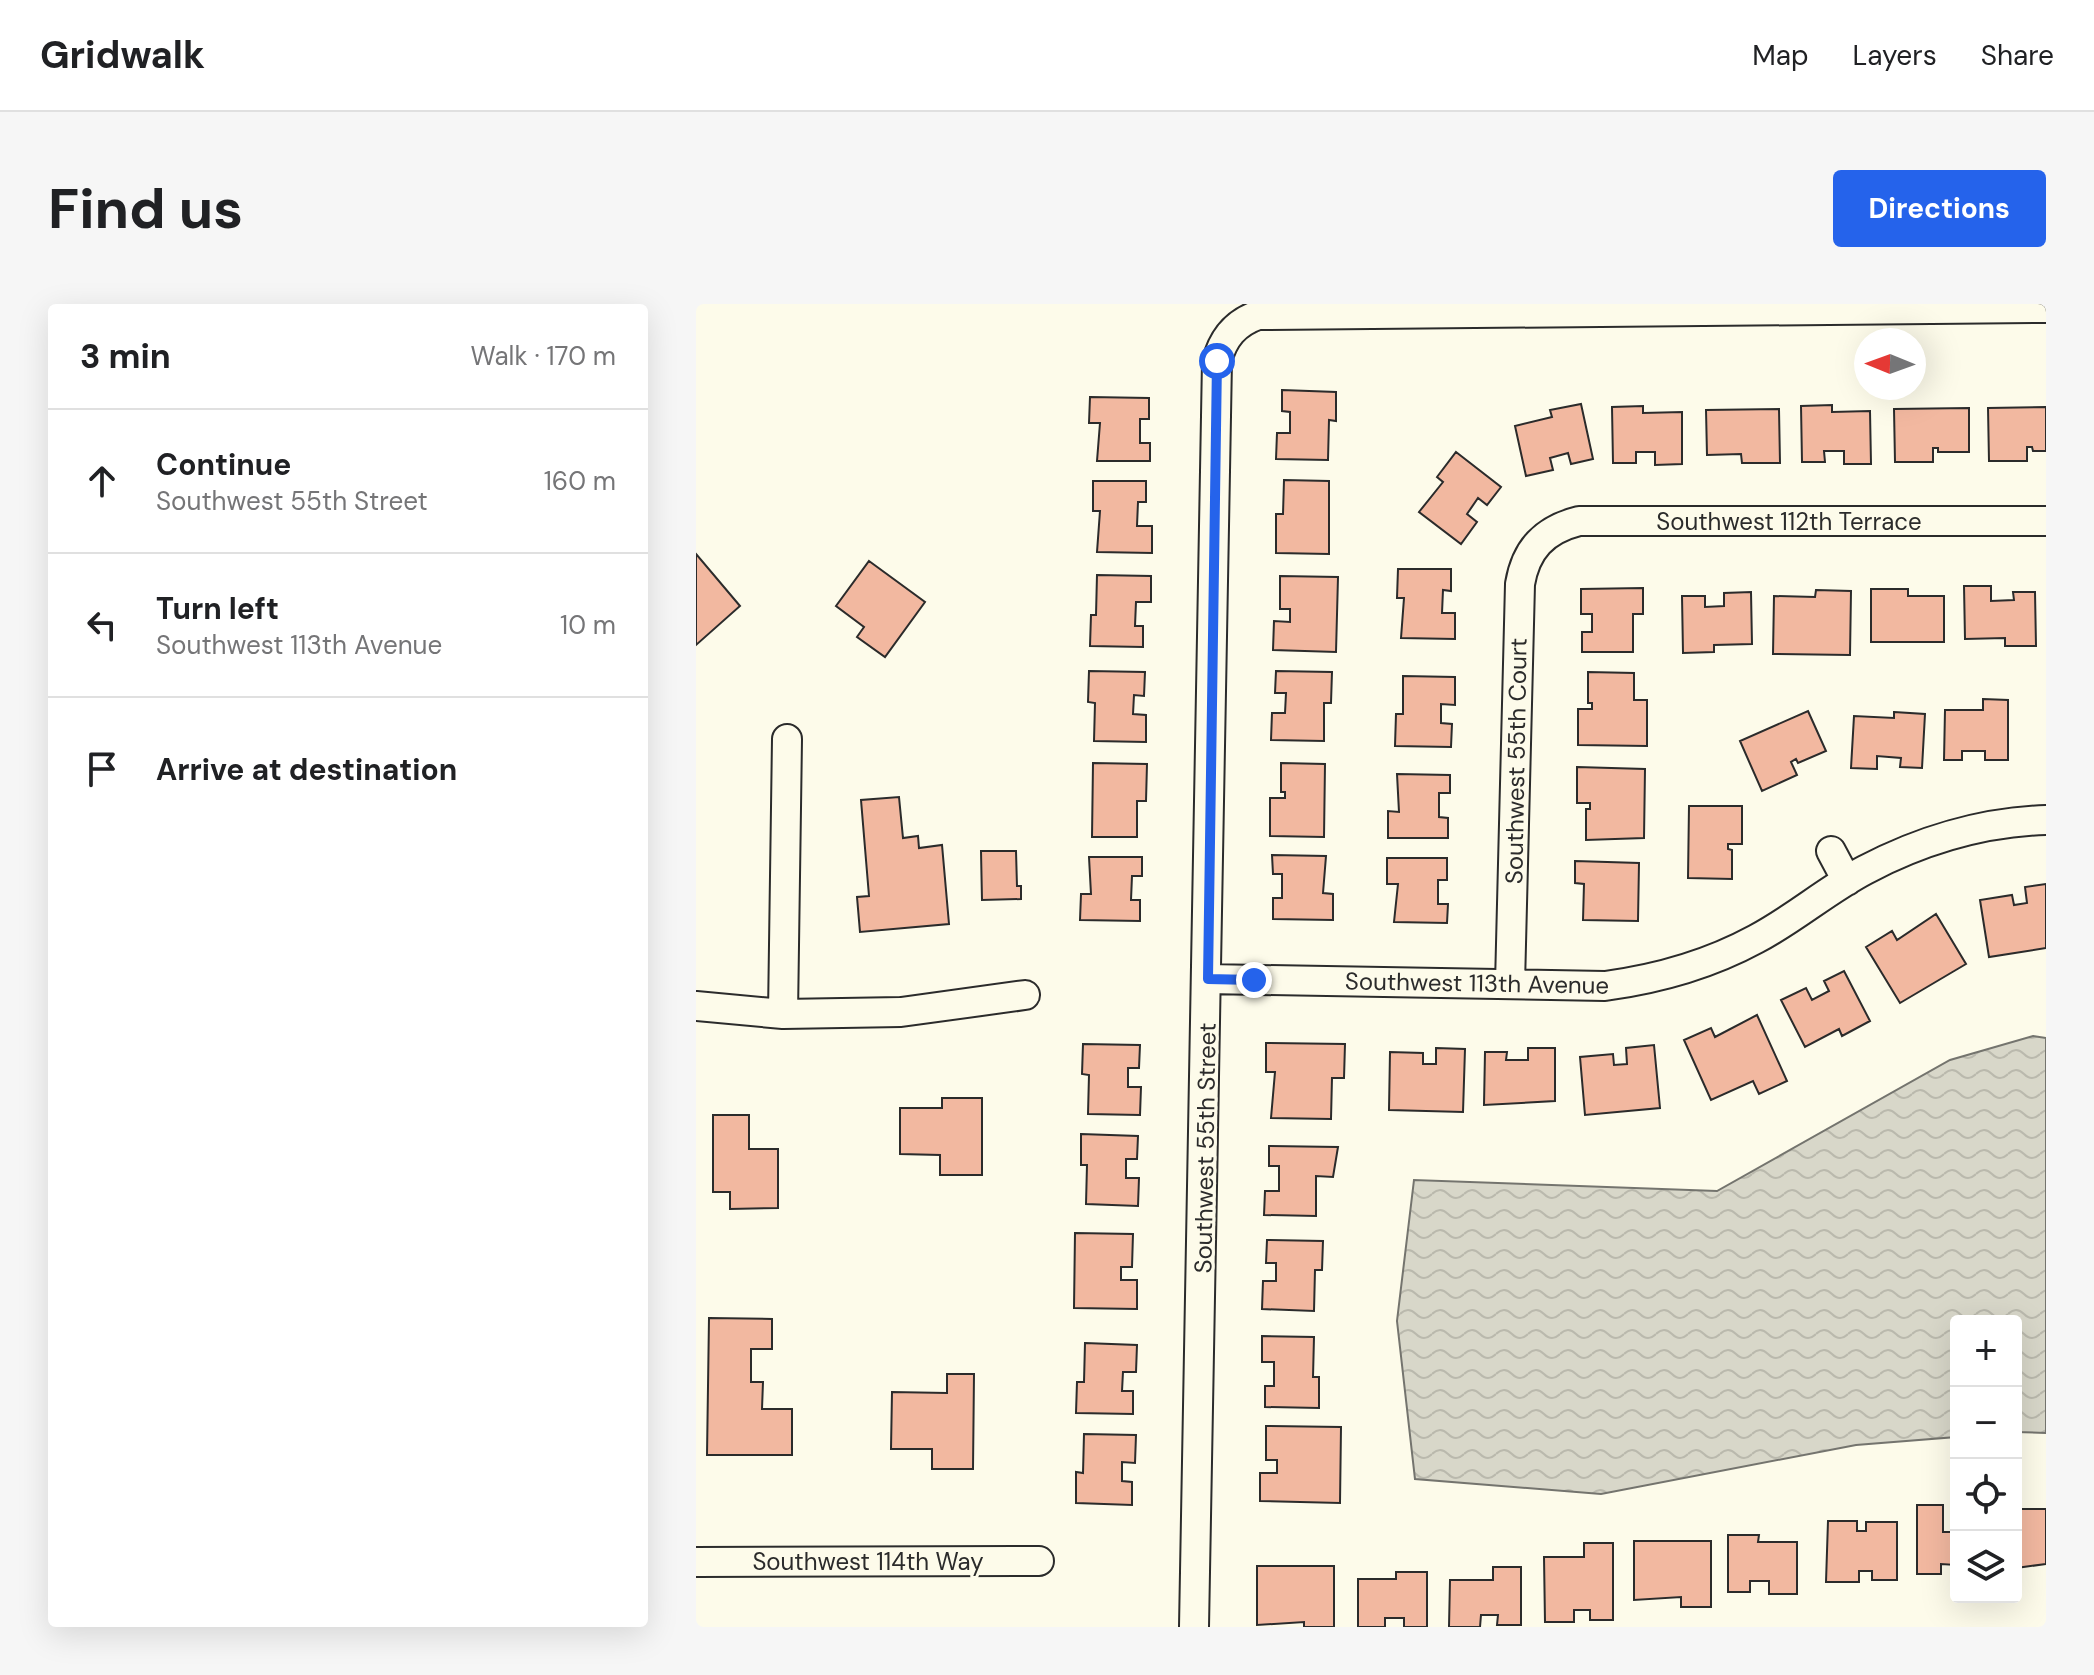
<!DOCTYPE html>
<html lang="en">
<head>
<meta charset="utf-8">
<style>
	body { margin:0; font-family:"DM Sans",sans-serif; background:#f6f6f6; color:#202124 }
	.controls { position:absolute; right:24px; bottom:24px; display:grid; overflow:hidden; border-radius:8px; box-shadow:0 8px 32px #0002 }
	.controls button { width:72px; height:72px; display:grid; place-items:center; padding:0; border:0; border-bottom:2px solid #e0e0e0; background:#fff; color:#202124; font:40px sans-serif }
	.compass { position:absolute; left:1158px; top:24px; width:72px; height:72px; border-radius:50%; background:#fff; box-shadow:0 8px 32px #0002; rotate:271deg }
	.stop { position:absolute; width:24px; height:24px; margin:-18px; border:6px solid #2563eb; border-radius:50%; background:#fff }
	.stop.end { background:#2563eb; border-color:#fff; box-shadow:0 2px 8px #0008 }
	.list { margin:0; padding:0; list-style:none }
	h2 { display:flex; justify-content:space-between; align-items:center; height:104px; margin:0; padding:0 32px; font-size:34px }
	h2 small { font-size:26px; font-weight:400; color:#757577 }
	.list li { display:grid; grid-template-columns:52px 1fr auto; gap:24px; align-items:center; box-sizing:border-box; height:144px; padding:0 32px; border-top:2px solid #e0e0e0 }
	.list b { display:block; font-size:30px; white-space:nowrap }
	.list p { margin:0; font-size:26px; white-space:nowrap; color:#757577 }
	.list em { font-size:26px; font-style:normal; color:#757577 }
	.icon { flex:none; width:44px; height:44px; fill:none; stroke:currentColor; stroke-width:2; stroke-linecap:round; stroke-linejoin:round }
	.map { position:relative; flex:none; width:1350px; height:1323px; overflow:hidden; border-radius:8px }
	header { display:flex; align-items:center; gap:48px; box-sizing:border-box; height:112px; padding:0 40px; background:#fff; border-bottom:2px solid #e0e0e0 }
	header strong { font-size:38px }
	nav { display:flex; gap:44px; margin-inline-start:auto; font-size:28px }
	.intro { display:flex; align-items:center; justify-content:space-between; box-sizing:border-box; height:192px; padding:0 48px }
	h1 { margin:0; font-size:56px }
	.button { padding:20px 36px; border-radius:8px; background:#2563eb; color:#fff; font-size:28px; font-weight:700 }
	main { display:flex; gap:48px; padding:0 48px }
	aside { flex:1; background:#fff; border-radius:8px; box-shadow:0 8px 32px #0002 }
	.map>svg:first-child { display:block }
</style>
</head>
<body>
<header>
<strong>Gridwalk</strong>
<nav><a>Map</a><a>Layers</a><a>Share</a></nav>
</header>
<div class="intro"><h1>Find us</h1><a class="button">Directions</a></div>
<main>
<aside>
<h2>3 min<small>Walk · 170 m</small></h2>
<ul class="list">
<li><svg class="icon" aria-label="ahead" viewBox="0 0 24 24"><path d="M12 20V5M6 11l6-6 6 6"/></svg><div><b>Continue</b><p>Southwest 55th Street</p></div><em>160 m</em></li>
<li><svg class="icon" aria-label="left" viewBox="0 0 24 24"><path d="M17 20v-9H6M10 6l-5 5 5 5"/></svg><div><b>Turn left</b><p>Southwest 113th Avenue</p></div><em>10 m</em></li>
<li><svg class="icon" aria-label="arrive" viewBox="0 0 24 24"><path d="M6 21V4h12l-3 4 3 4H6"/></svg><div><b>Arrive at destination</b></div></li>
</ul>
</aside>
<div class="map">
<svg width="1350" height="1323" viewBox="0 0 1350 1323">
	<defs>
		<pattern id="water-waves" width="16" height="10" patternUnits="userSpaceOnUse" patternTransform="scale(2)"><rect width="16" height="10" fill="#d8d7c9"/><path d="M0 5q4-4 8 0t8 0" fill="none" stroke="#bab9ad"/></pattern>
	</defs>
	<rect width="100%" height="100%" fill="#fdfbea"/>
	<path fill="url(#water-waves)" stroke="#74746e" stroke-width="2" d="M1337 732 1350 734V1129L1320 1128V1017H1260V1133L1160 1141 905 1190 719 1175 701 1017 718 876 1021 887 1254 756Z"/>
	<path fill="#f2b8a0" stroke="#2b2b2b" stroke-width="2" d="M586 86 640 88V117L633 116 632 156 580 155 581 129H594V108L586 107Z
		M394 93 453 94V115H444V139H454V157H401L404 119H393Z
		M885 100 897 155 875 160 872 149 854 154 857 166 830 172 819 122 856 113 854 106Z
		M1136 101V108L1174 107 1175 160H1148V147H1128L1129 158H1106L1105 102Z
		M947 102V109L986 108V160L959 161V148H940V159H917L916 103Z
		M1350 103V147H1337L1336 143H1331V157H1293L1292 104Z
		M1273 104V148H1242V144H1237V158H1199L1198 105Z
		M1083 105 1084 159H1046L1045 150 1011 151 1010 106Z
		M760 148 805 183 791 201 782 194 771 210 781 218 765 240 723 208 747 178 741 173Z
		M588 176 633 177V250L580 249V210H587Z
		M397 177H450V198H442L441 222H456V249L401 248 404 207H397Z
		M0 250 44 302 0 341Z
		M173 257 229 298 189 353 161 333 168 323 140 302Z
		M702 265H755V287L747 286 746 309H759V335L705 334 708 294H701Z
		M401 271 455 272V298H440L439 322H447V343L394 342 395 311H400Z
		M584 272 642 273 640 348 577 346 578 317 594 318V305H584Z
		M1268 282H1295V297L1318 296 1317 288H1339L1340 342H1309V334L1269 335Z
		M947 284V310H937V348H886V328H896V310H885V285Z
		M1175 285H1212V292H1248V338H1175Z
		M1120 286 1155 287 1154 351 1077 350 1078 292 1119 293Z
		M1055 288 1056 340 1018 341V348L987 349 986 292H1009V303L1028 302V289Z
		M393 367 449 368 448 392 438 391 437 410 450 411V438L398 437 399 399 392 398Z
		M580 367 636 368 635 399H628V437L575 436 576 409H589L590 389H579Z
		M892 368 938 369V396H951V442L882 441V405H896V399H892Z
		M707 372 759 373V401L745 400V419L756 420 755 443 699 442 700 410H707Z
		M1287 395 1312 396V456H1289V447H1266V456H1248L1249 406H1287Z
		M1112 407 1130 447 1102 459 1100 455 1095 458 1101 471 1066 487 1044 437Z
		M1198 408 1229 410 1226 464 1204 463 1205 454 1181 452V465L1155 464 1158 412 1198 414Z
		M397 459 451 460 450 497H441V533H396Z
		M585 459 629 460 628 533 574 532V494H589V488H585Z
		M881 463 949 465 948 534 890 536V505H894V499H881Z
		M701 470 754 471V489H743V513L752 514V534H692V507L703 508Z
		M203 493 207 534 222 532 223 544 246 541 253 620 164 628 161 593 173 592 165 496Z
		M993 502H1046V540H1032V545L1036 546V575L992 574Z
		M285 547H320L321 582H325V595L286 596Z
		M576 551 630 552 627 589 637 590V616L577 615V594H586V570H577Z
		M393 553H446V572H436L435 596H444V617L384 616 385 590H395Z
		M691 554H751V576H742V600H752L751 619 698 618 702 580H691Z
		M879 557 943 559 942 617 887 616 888 580 879 579Z
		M1350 580V644L1293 653 1284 596 1316 591 1318 601 1331 599 1329 583Z
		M1240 610 1270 660 1204 699 1170 643 1196 627 1201 636Z
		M1148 667 1174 717 1146 732 1143 725 1109 743 1085 696 1110 684 1116 696 1133 687 1128 677Z
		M1061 711 1091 777 1063 790 1057 777 1015 796 988 736 1015 724 1019 733Z
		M570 739 649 740 648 774H636L635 815 575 814 579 768H570Z
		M387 740 444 741 443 764H432V783H445L444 811 392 810 393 771 386 770Z
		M958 741 964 804 889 811 884 753 917 750 918 761 931 760 930 744Z
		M740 744 769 745 767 808 693 806 694 748 727 749V760H740Z
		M832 744H859V797L788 801 789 748H811L810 756H832Z
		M246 794H286V871H244V851L204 850V804H246Z
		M17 811H53V845H82V904L34 905V888H17Z
		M385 830 442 832 441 855H430V874H443L442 902 390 900 391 861H385Z
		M573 842 642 843 637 873 620 872V912L568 911 569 887H583V862H573Z
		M379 929 437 930 436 963H425V976H441V1005L378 1004Z
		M571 936 627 937 626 966H619L618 1007 566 1005 567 977H580V959H570Z
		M13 1014 76 1015V1045H55V1078H67L66 1105H96V1151H11Z
		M566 1032 618 1033 617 1073H623V1104L569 1103V1082H578V1058H566Z
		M389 1039 441 1041 440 1068H427L426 1087H437V1110L380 1109 381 1078H388Z
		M251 1070H278L277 1165H236V1145H195L196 1088 251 1089Z
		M570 1122 645 1123 644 1199 564 1197V1169H581V1156H570Z
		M388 1130 440 1131 439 1159 426 1158V1177L436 1178V1201L380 1199V1168L387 1169Z
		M1221 1201H1247V1228H1260V1261L1245 1260V1270H1221Z
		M1320 1205H1350V1260L1320 1264Z
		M1132 1217H1161V1227H1170V1218H1201V1276H1176V1267H1163V1278H1130Z
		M1032 1231H1063L1062 1238H1101V1290H1073V1277H1054V1288H1032Z
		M938 1237H1015V1303H985V1293L938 1296Z
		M888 1239H917V1316H894V1306H878V1318H849L848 1253H888Z
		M561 1262H638V1323H608V1318L561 1321Z
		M797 1263H825V1321H801L802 1311H785L784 1323H753L754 1276H797Z
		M700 1268H731V1323H708V1314H689V1323H662V1275H700Z"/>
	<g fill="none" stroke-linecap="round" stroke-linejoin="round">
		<defs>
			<path id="minor" d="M1135 547 1151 577
				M512 675 909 682C961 675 1014 660 1060 635 1098 615 1131 586 1169 566 1224 537 1287 518 1350 516
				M814 680 824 280C830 245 848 226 883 217H1350
				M0 702 87 710 205 708 329 691
				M87 710 91 435
				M0 1258 343 1257
				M498 1323 521 57C527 34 539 19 562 11L1350 4"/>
		</defs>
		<use href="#minor" stroke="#2b2b2b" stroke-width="32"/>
		<use href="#minor" stroke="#fdfbea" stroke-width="28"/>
	</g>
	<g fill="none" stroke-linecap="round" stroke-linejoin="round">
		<path stroke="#2563eb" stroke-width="10" d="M521 57 512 675 558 676"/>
	</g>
	<g text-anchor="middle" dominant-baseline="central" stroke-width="6" stroke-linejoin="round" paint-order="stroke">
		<g font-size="24" fill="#2b2b2b" stroke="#fdfbea">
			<text x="1093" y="217">Southwest 112th Terrace</text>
			<text transform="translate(820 457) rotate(-89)">Southwest 55th Court</text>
			<text transform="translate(781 679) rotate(1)">Southwest 113th Avenue</text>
			<text transform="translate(509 844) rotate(-89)">Southwest 55th Street</text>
			<text x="172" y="1257">Southwest 114th Way</text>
		</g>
	</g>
</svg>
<div class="controls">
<button>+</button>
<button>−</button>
<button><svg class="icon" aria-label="locate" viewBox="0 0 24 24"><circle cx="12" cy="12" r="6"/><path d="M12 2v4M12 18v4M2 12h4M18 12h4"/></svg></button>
<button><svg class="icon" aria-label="layers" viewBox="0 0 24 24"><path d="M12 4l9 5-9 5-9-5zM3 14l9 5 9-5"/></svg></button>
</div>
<svg class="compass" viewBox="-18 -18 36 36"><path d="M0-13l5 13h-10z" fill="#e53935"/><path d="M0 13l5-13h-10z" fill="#757577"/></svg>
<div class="stop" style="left:521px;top:57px"></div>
<div class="stop end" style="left:558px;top:676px"></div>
</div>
</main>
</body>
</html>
